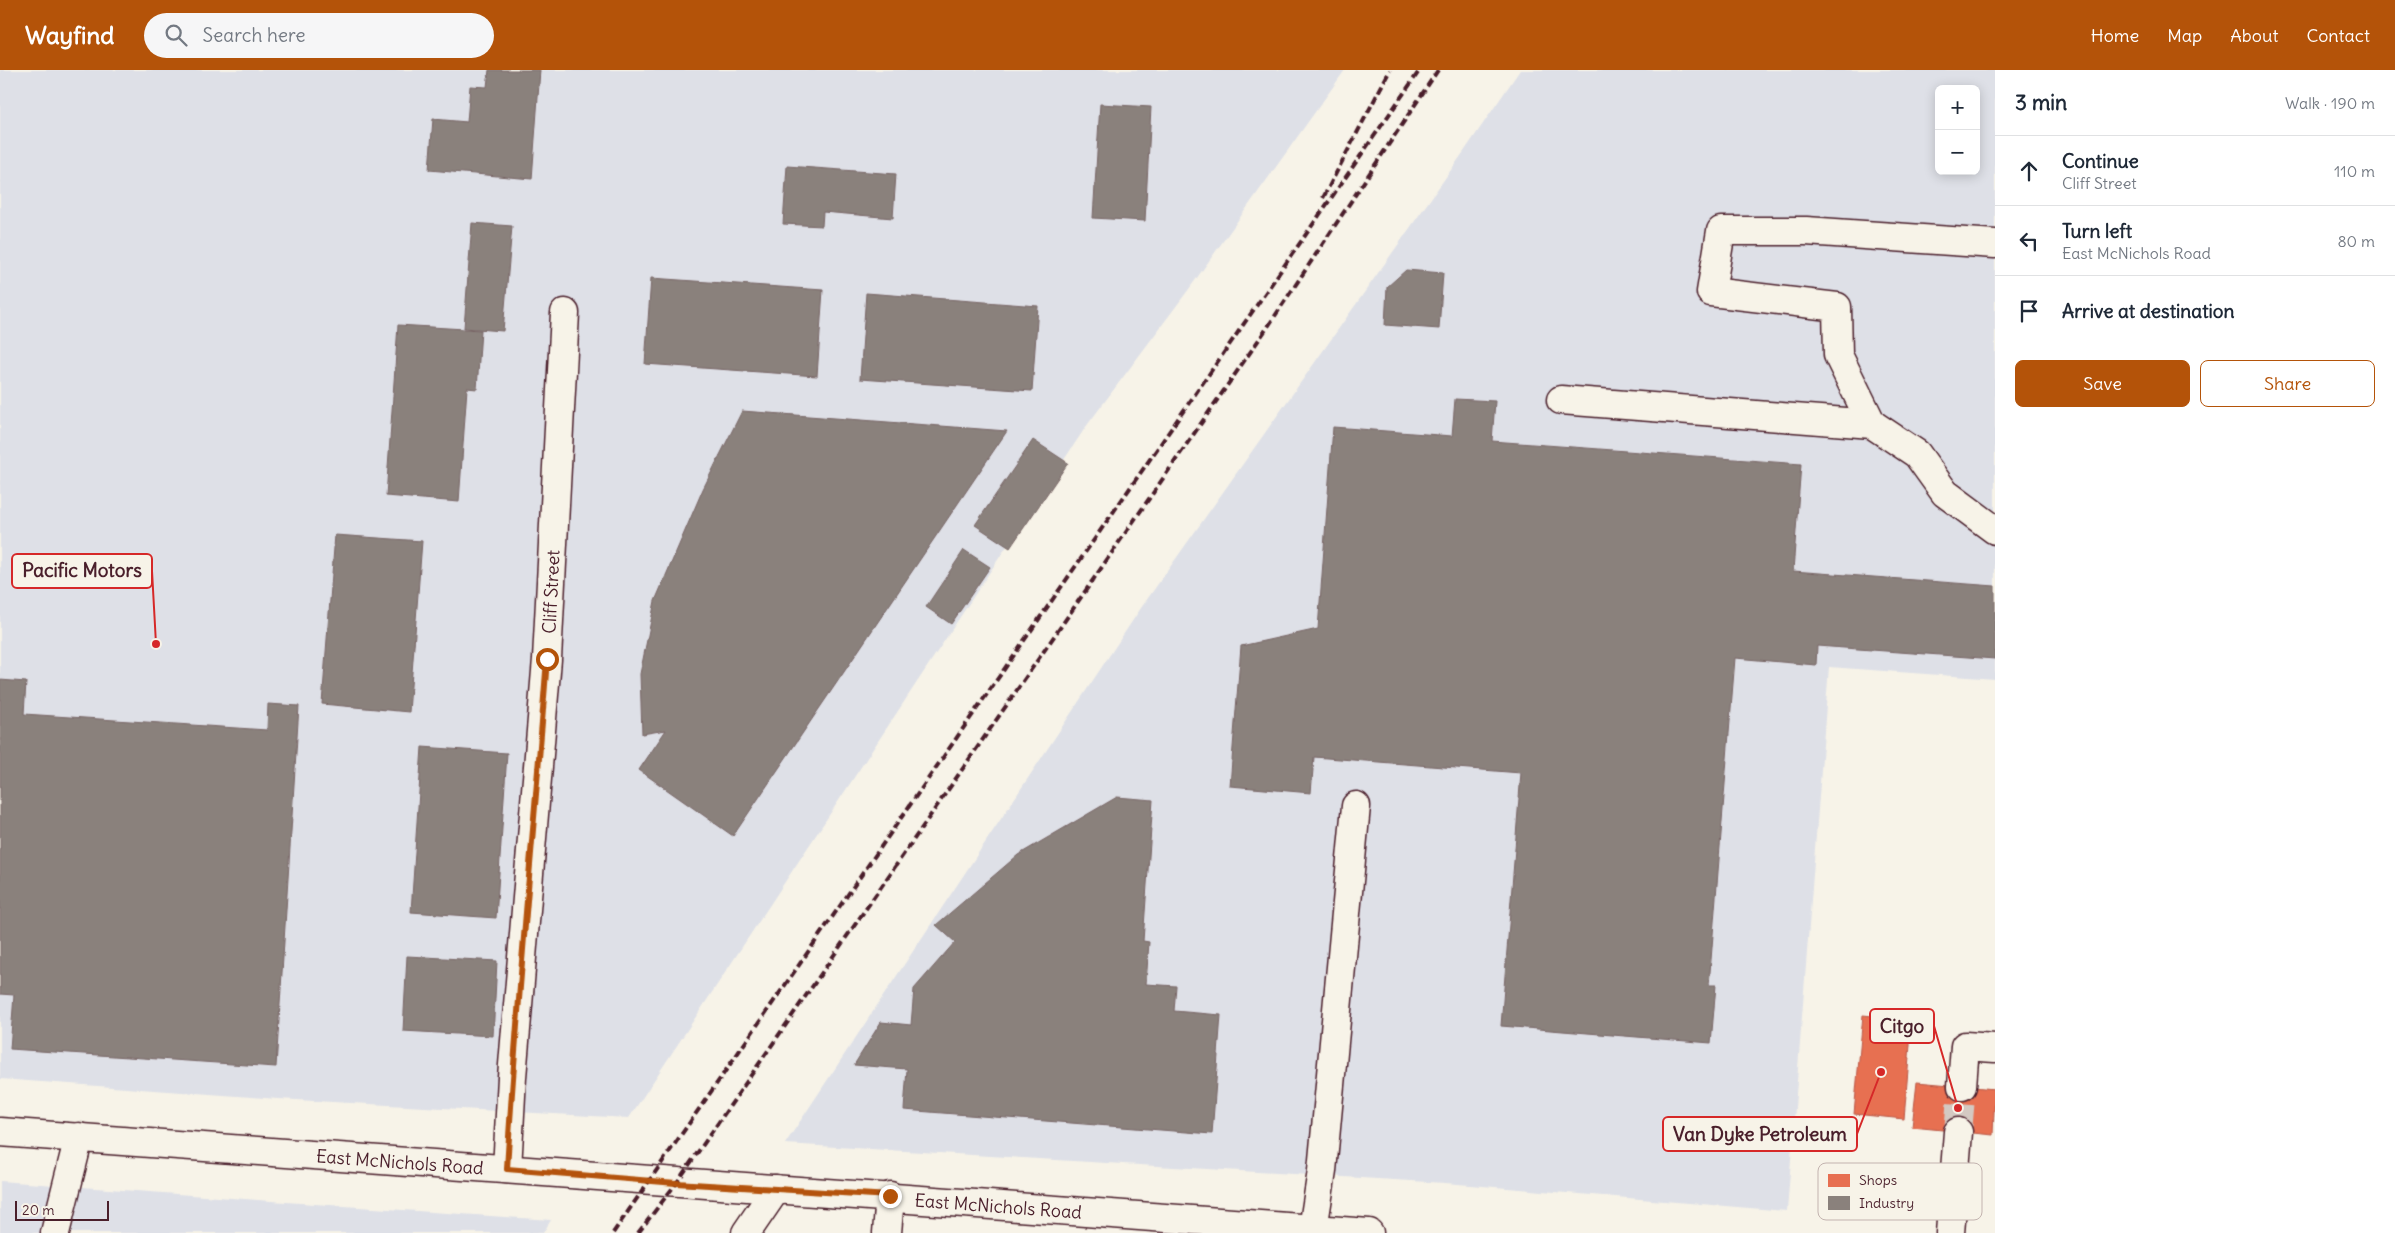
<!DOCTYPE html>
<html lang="en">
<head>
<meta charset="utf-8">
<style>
	body { margin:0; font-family:Delius,sans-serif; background:#f6f6f7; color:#1f2937 }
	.controls { position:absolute; right:15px; top:15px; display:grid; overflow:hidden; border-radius:8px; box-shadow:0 2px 12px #0003 }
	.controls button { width:45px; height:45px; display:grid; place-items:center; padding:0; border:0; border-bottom:1px solid #e0e1e3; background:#fff; color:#1f2937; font:25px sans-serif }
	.scale { position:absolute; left:15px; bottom:12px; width:94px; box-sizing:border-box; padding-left:5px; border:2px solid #4a1f2b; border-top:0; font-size:14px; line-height:18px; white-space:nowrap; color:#4a1f2b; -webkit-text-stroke:4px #f7f3e8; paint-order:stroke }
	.stop { position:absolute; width:15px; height:15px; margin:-11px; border:4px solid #b45309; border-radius:50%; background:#fff }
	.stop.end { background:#b45309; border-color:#fff; box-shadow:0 1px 5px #0008 }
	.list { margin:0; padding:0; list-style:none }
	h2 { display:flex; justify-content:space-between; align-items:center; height:65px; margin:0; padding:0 20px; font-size:21px }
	h2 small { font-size:16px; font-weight:400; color:#747a83 }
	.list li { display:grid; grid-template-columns:32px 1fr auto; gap:15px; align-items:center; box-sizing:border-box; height:70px; padding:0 20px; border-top:1px solid #e0e1e3 }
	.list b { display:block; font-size:19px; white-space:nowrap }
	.list p { margin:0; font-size:16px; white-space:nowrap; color:#747a83 }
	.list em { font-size:16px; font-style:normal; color:#747a83 }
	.actions { display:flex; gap:10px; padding:15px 20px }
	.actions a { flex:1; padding:11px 0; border:1px solid #b45309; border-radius:8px; text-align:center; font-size:18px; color:#b45309 }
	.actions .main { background:#b45309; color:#fff }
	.icon { flex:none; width:28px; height:28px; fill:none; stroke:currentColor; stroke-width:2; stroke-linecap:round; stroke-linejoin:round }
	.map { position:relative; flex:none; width:1995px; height:1163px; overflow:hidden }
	header { display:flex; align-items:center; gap:30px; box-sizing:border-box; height:70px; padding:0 25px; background:#b45309; color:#fff }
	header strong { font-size:24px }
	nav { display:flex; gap:28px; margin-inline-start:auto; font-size:18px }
	.search { width:350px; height:45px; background:#f6f6f7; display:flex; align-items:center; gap:12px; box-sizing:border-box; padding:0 18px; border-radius:28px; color:#747a83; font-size:19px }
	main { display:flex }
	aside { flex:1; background:#fff }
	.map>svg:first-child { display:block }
</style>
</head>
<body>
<header>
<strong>Wayfind</strong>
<div class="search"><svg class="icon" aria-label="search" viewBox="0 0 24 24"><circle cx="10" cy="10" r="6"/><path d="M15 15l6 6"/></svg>Search here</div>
<nav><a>Home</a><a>Map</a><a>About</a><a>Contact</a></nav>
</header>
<main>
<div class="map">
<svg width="1995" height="1163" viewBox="0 0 1995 1163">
	<rect width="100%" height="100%" fill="#f7f3e8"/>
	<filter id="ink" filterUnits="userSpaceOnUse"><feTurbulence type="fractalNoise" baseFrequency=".02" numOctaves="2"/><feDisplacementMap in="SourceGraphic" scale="10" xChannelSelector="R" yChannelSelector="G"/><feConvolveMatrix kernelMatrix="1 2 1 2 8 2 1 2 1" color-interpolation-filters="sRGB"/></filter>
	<g filter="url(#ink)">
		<path fill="#dee0e7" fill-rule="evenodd" d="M0 0H1345L1189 219 1085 358 629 1048 278 1029 0 1009Z
			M1520 0H1995V609L1829 597 1787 1141 1445 1113 785 1074 1141 538 1463 83ZM1939 19H1976V101H1939Z
			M0 1111 271 1131 551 1150 543 1163H0Z"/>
		<path fill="#e76f51" stroke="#b85746" d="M1863 945 1912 950 1904 1049 1854 1044Z
			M1917 1012 1995 1019 1993 1065 1912 1057Z"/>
		<path fill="#8a817c" stroke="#776464" d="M489 0H540L532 109 429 100 433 49 467 52 470 16 487 17Z
			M1100 34 1151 37 1145 151 1093 148Z
			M787 96 896 104 893 148 823 142 822 156 783 154Z
			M472 153 512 156 503 261 464 258Z
			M1406 200 1443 203 1439 259 1385 255 1387 217Z
			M651 208 823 220 817 306 645 294Z
			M866 223 1038 236 1032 321 860 309Z
			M398 255 481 260 477 319 467 318 459 432 386 426Z
			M1455 329 1495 331 1492 371 1801 394 1793 501 1995 516V589L1817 576 1816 595 1735 588 1709 915H1716L1711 973 1501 956 1521 703 1314 687 1311 723 1230 716 1241 576 1318 559 1333 357 1452 366Z
			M742 341 1007 361 733 766 639 700 666 660 642 664 640 604 655 531 703 419Z
			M1033 370 1068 393 1010 478 975 455Z
			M335 465 422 471 409 642 322 634Z
			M964 480 990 497 951 554 926 537Z
			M0 610 26 612 24 644 267 660 268 634 299 636 276 997 10 979 14 925 0 924Z
			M422 677 507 683 496 848 411 842Z
			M1117 727 1153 730 1143 871 1149 872 1146 914 1176 916 1174 941 1221 945 1212 1064 904 1040 907 999 854 995 881 952 911 955 914 919 955 872 936 855 1018 785Z
			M407 886 497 891 493 966 403 961Z"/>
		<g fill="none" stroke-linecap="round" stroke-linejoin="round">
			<path stroke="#d4c9c2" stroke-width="28" stroke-dasharray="28 14" stroke-linecap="butt" d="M1958 1062 1962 1016"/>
			<defs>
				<g id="minor">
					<path d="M1561 330 1872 354 1917 384 1945 423 1995 460"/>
					<path d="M1872 354 1838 285 1837 237 1711 222 1721 161H1806L1995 174"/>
					<path d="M1962 1016 1965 976 1995 978"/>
					<path id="s1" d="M507 1099 512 1007 547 589 565 243"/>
					<path d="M1313 1159 1322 1101 1356 736"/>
					<path d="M55 1163 79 1067"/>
					<path d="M746 1163 776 1119"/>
					<path d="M887 1163 890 1126"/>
					<path d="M1950 1163 1958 1062"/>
				</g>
				<g id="major">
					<path id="s2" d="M0 1062 1369 1163"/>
				</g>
			</defs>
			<use href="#minor" stroke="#4a1f2b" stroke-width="31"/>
			<use href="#major" stroke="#4a1f2b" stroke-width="31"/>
			<use href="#minor" stroke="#f7f3e8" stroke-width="28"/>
			<use href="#major" stroke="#f7f3e8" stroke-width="28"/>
			<path stroke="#4a1f2b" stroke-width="4" stroke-dasharray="8 4" stroke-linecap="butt" d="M1323 128 1390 0
				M613 1163 1420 0
				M638 1163 678 1111 1269 255 1438 0"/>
		</g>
	</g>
	<g fill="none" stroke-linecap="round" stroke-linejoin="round" filter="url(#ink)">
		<path stroke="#b45309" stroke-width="6" d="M547 589C534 759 517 928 507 1099L676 1113 890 1126"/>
	</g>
	<g text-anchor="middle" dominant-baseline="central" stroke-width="5" stroke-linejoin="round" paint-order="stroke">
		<g font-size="18" fill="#4a1f2b" stroke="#f7f3e8">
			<text stroke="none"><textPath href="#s1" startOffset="579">Cliff Street</textPath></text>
			<text stroke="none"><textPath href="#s2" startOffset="401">East McNichols Road</textPath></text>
			<text stroke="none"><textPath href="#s2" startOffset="1001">East McNichols Road</textPath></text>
		</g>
	</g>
	<rect x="1818" y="1093" width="164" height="57" rx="8" fill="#f7f3e8" stroke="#c3b3af" stroke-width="1"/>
	<rect x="1828" y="1104" width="22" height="13" fill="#e76f51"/>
	<rect x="1828" y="1126" width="22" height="14" fill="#8a817c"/>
	<g font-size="14" fill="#4a1f2b">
		<text x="1859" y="1115">Shops</text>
		<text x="1859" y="1138">Industry</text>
	</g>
	<path fill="none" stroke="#d62828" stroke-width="2" d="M156 574L152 501M1958 1038L1934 956M1881 1002L1857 1064"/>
	<g fill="#d62828" stroke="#f7f3e8" stroke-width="2">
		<circle cx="156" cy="574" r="5"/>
		<circle cx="1958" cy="1038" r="5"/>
		<circle cx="1881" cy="1002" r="5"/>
	</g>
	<g fill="#f7f3e8" stroke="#d62828" stroke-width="2">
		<rect x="12" y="484" width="140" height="34" rx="5"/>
		<rect x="1870" y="939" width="64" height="34" rx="5"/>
		<rect x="1663" y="1047" width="194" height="34" rx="5"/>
	</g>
	<g font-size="19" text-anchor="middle" font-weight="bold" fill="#4a1f2b">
		<text x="82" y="507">Pacific Motors</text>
		<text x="1902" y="963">Citgo</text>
		<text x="1760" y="1071">Van Dyke Petroleum</text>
	</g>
</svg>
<div class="controls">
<button>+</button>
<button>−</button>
</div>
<div class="scale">20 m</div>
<div class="stop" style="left:547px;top:589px"></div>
<div class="stop end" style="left:890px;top:1126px"></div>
</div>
<aside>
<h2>3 min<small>Walk · 190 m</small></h2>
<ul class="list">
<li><svg class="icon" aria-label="ahead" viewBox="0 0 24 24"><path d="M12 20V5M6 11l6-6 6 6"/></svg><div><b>Continue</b><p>Cliff Street</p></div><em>110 m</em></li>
<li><svg class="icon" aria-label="left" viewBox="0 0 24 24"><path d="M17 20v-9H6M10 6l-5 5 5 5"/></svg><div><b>Turn left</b><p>East McNichols Road</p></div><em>80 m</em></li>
<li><svg class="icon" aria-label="arrive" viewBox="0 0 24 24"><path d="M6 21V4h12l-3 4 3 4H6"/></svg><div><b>Arrive at destination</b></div></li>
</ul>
<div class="actions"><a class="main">Save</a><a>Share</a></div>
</aside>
</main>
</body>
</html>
